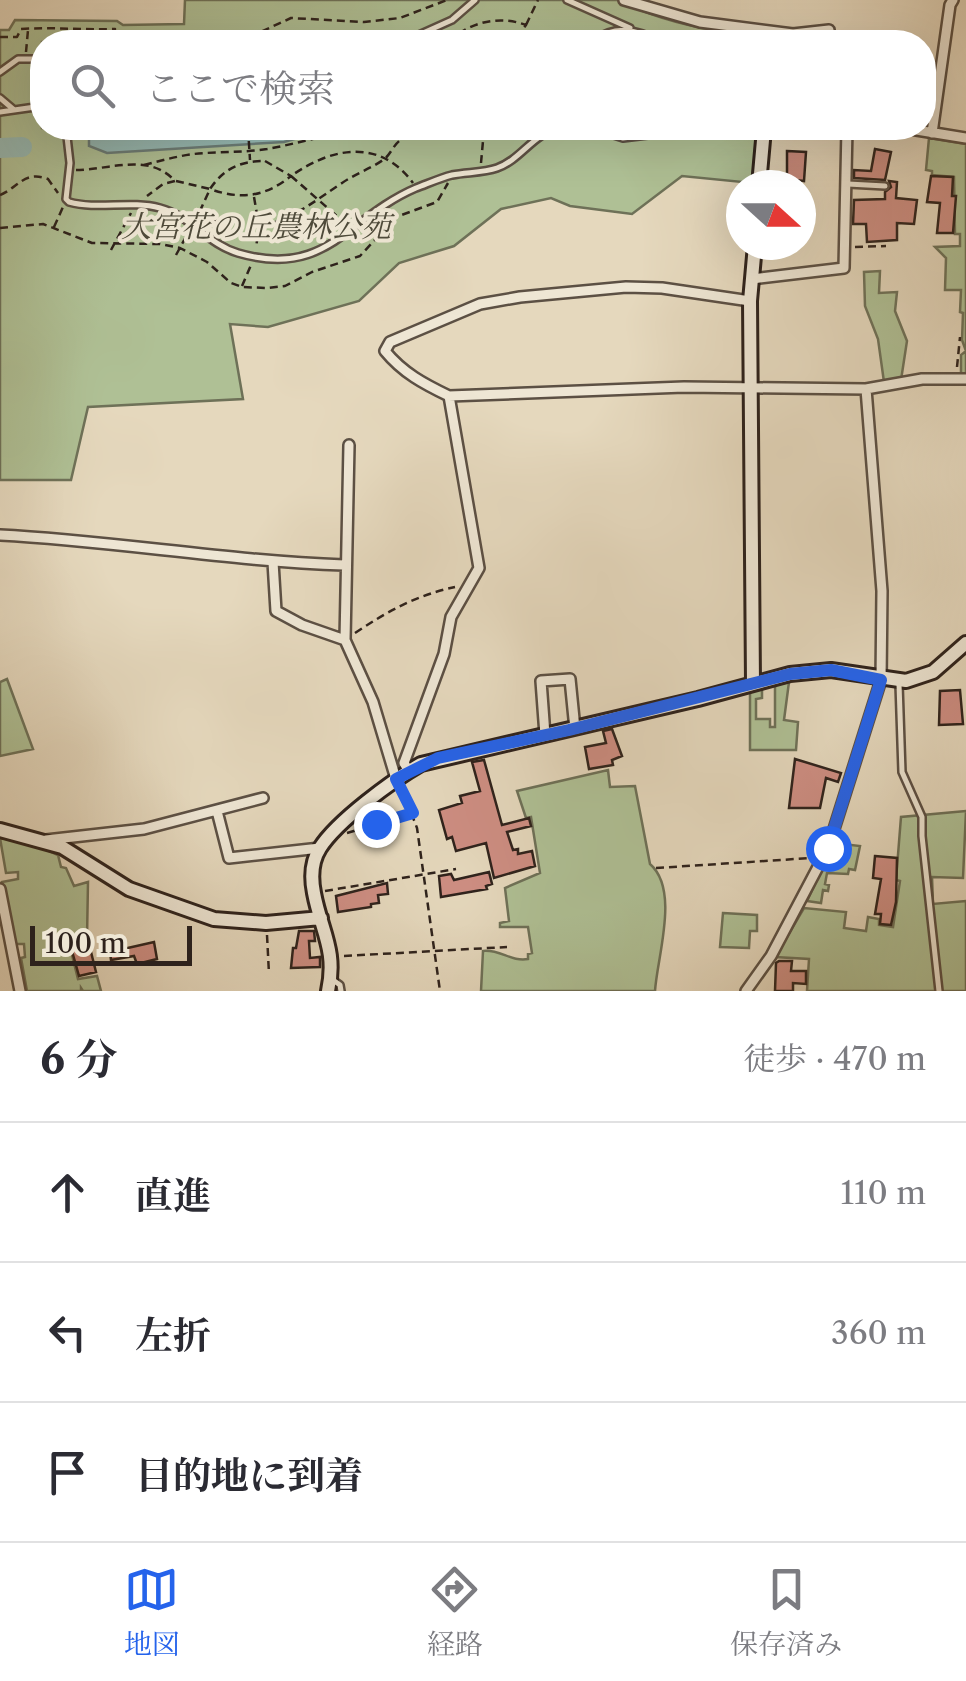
<!DOCTYPE html>
<html lang="ja">
<head>
<meta charset="utf-8">
<style>
	body { margin:0; font-family:"Libre Caslon Text","Noto Serif JP",serif; background:#f7f7f7; color:#2b2b33 }
	.compass { position:absolute; left:726px; top:170px; width:90px; height:90px; border-radius:50%; background:#fff; box-shadow:0 10px 40px #0002; rotate:111deg }
	.scale { position:absolute; left:30px; bottom:25px; width:162px; box-sizing:border-box; padding-left:10px; border:5px solid #2e221c; border-top:0; font-size:28px; line-height:35px; white-space:nowrap; color:#2e221c; -webkit-text-stroke:8px #eee6d4; paint-order:stroke }
	.stop { position:absolute; width:30px; height:30px; margin:-22px; border:8px solid #2563eb; border-radius:50%; background:#fff }
	.stop.end { background:#2563eb; border-color:#fff; box-shadow:0 2px 10px #0008 }
	.list { margin:0; padding:0; list-style:none }
	h2 { display:flex; justify-content:space-between; align-items:center; height:130px; margin:0; padding:0 40px; font-size:42px }
	h2 small { font-size:32px; font-weight:400; color:#7c7c81 }
	.list li { display:grid; grid-template-columns:65px 1fr auto; gap:30px; align-items:center; box-sizing:border-box; height:140px; padding:0 40px; border-top:2px solid #e1e1e2 }
	.list b { display:block; font-size:38px; white-space:nowrap }
	.list em { font-size:32px; font-style:normal; color:#7c7c81 }
	.icon { flex:none; width:55px; height:55px; fill:none; stroke:currentColor; stroke-width:2; stroke-linecap:round; stroke-linejoin:round }
	.map { position:relative; flex:none; width:966px; height:991px; overflow:hidden }
	.search { position:absolute; background:#fff; box-shadow:0 10px 40px #0002; left:30px; right:30px; top:30px; height:110px; display:flex; align-items:center; gap:25px; box-sizing:border-box; padding:0 35px; border-radius:40px; color:#7c7c81; font-size:38px }
	.sheet { height:550px; background:#fff }
	nav { display:flex; justify-content:space-around; align-items:center; box-sizing:border-box; height:140px; border-top:2px solid #e1e1e2; background:#fff; font-size:28px; color:#7c7c81 }
	nav a { display:grid; justify-items:center; gap:5px }
	nav .on { color:#2563eb }
	.map>svg:first-child { display:block }
</style>
</head>
<body>
<div class="map">
<svg width="966" height="991" viewBox="0 0 966 991">
	<rect width="100%" height="100%" fill="#e5d8bd"/>
	<filter id="stains"><feTurbulence type="fractalNoise" baseFrequency=".002" numOctaves="4"/><feColorMatrix values="0 0 0 0 .2 0 0 0 0 .09 0 0 0 0 .02 0 0 0 .5 -.17"/></filter>
	<radialGradient id="worn" r=".72"><stop offset=".6" stop-color="#630" stop-opacity="0"/><stop offset="1" stop-color="#630" stop-opacity=".3"/></radialGradient>
	<path fill="#afc095" stroke="#6e7158" stroke-width="2.5" d="M185 0H618C672 28 761 43 821 34L825 38V42H42V128H757L752 183 682 176 632 214 570 206 551 198 501 209 454 246 399 263 359 301 268 327 230 324 243 399 88 407 71 480H0V30H9L15 20 117 21 123 25 184 24Z
		M929 138 966 144V376L961 374V355L966 351 962 340 963 313 960 312 961 290H945L946 258 935 247 960 246V234H955L954 177 932 175V171L926 170Z
		M880 271 879 293 897 292 895 311 907 341 901 380 884 382 878 339 865 306 864 272Z
		M7 679 33 749 0 756V682Z
		M789 682 784 720 798 722 796 750H750V692L762 689V698L756 699V719H770V727H775V685Z
		M608 770 610 787 635 786 650 864C680 890 657 957 655 991H481L483 951C500 949 511 962 528 959V954L532 953 528 927H500V923L509 921 505 888 540 873 531 817 526 818 517 791Z
		M966 811 963 878 932 877 933 904 966 901V991H807L809 959 775 957 804 908 846 912 844 928 866 931 868 917 879 919V925L893 927 900 881 896 880 901 817Z
		M0 838 34 844 58 855 61 867 66 868 74 886 88 882 87 938 69 943 78 979 97 976 101 991H83L81 988V991H27L21 958 25 957 24 944H16L2 882 18 879V872L6 873Z
		M834 843 860 846 855 870 849 869 848 874 827 873 825 884 829 885 828 891 823 890 821 903 807 901Z
		M723 913 757 915V931H750L749 948 720 947Z"/>
	<path fill="#96b9b3" stroke="#6c7d77" stroke-width="2.5" d="M89 128H333L284 142 107 153 89 146Z"/>
	<g fill="none" stroke-linecap="round" stroke-linejoin="round">
		<path stroke="#96b9b3" stroke-width="20" d="M0 148 22 147"/>
	</g>
	<path fill="#ce8e83" stroke="#2e221c" stroke-width="2.5" d="M875 149 891 152 885 180 854 178V170L871 171Z
		M787 151 806 152 804 181 787 179Z
		M931 176 953 177 952 196H956L953 233H937L940 203 927 202Z
		M889 181 897 182 896 198 917 200 914 224 897 223V240L867 242 866 224H853L854 200 885 199V192L891 187Z
		M960 690 963 724 939 725 940 691Z
		M612 729 622 756 612 760 613 765 589 769 585 747 606 743 603 731Z
		M795 759 841 773 838 782 826 778 820 808H789Z
		M484 760 502 825 529 818 531 826 507 832 513 850 518 849V854L532 851 535 866 494 878 486 843 456 851 452 837 447 839 439 810 462 803 460 796 480 791 472 762Z
		M875 856 897 858 896 902 891 925 880 924 881 914H875L881 879 873 878Z
		M489 872 492 884 486 886 487 889 441 897 439 876 451 874 454 880Z
		M387 883 388 894 378 895 379 903 371 904V907L338 912 336 896Z
		M299 931H314L315 941H309L310 958 320 957V967L291 968 293 948H296Z
		M88 940 96 972 79 976 70 944Z
		M154 942 157 959 137 964 134 956 111 960 110 952Z
		M779 961H792L791 971H806V984L793 983V991H775L776 963Z"/>
	<g fill="none" stroke-linecap="round" stroke-linejoin="round">
		<defs>
			<path id="lane" d="M567 0 630 28
				M326 42H354
				M403 42 452 20 475 0
				M591 42C614 25 636 28 660 42
				M35 59 42 68
				M0 72 18 59H42
				M0 98 13 109
				M0 112 42 106
				M66 128 70 163 66 199 69 202C98 210 130 200 160 208 191 216 207 244 238 253 327 279 346 218 416 188 427 184 440 178 452 175 466 172 483 173 497 168 522 159 533 133 560 128
				M592 128 623 138 705 128
				M848 184 885 186
				M899 684 902 772 922 817V836L939 991
				M333 980 340 985 341 991"/>
			<path id="street" d="M624 0 700 22 793 34 829 30 830 42
				M904 128 966 138
				M932 133 950 5 953 0
				M752 279 844 268 847 128
				M449 396C424 384 403 373 385 351L390 342 480 304 520 297 626 287 662 288 750 301
				M349 445 345 640 373 702 396 779
				M0 535C115 541 229 561 344 565
				M273 562 276 611 302 625 345 640
				M545 735 541 681 570 679 575 729
				M409 771 404 763 444 654 451 617 479 568 449 396 684 387 866 389 922 379H966
				M217 811 229 858 320 848
				M46 840 144 829 263 798
				M0 889 20 991
				M746 991 771 956 828 848 881 680 882 591 866 389"/>
			<path id="secondary" d="M759 185 764 129
				M753 683 750 301 755 245
				M0 830 62 847 129 889 214 919 266 923 321 918
				M328 991C337 950 321 931 314 893 311 878 311 862 320 848 337 821 393 780 421 764L698 699 790 674 831 670 906 681 933 672 966 643"/>
		</defs>
		<use href="#lane" stroke="#5c5044" stroke-width="10"/>
		<use href="#street" stroke="#5c5044" stroke-width="14"/>
		<use href="#secondary" stroke="#2e221c" stroke-width="18"/>
		<path stroke="#2e221c" stroke-width="2.5" stroke-dasharray="8 5" stroke-linecap="butt" d="M526 25 538 0
			M0 37H17L21 29C53 27 82 30 115 29L114 33 134 35 224 32 254 35 291 18 364 22 400 18 447 0
			M449 42C469 22 499 15 526 25L513 42
			M26 52 28 30
			M248 128 250 160
			M462 128 484 134
			M265 161 291 176C265 197 241 200 210 189 224 168 241 161 265 161Z
			M481 163 483 141 492 128
			M144 165C164 160 184 154 205 153 226 152 247 152 267 149 313 141 358 123 405 129
			M76 170C109 170 149 152 175 181L163 184 147 196
			M176 181 210 189 199 213
			M0 195C18 188 24 170 48 179L58 193
			M254 197 259 226 256 248
			M198 214C264 242 290 218 342 183 355 174 370 169 383 160 392 154 393 143 404 138 415 132 429 130 441 128
			M346 224 291 176C332 147 380 138 413 183
			M54 227 63 207
			M0 228 43 224 92 243 160 244 180 248 207 262 231 283 242 287 267 288 285 286 312 272 360 256 396 217 437 202 448 183
			M855 247 886 246
			M111 250 131 213
			M176 255 188 233
			M242 286 251 265
			M957 367 960 337
			M355 633C388 611 417 595 455 587
			M402 789 417 828 440 991
			M347 833 411 814
			M656 868 811 858
			M325 891 456 869
			M267 935 269 974
			M344 956 507 947"/>
		<use href="#lane" stroke="#eee6d4" stroke-width="5"/>
		<use href="#street" stroke="#eee6d4" stroke-width="9"/>
		<use href="#secondary" stroke="#eee6d4" stroke-width="12"/>
	</g>
	<g fill="none" stroke-linecap="round" stroke-linejoin="round">
		<path stroke="#2563eb" stroke-width="12" d="M376 824 413 813 396 779 438 758 569 730 790 674 831 670 881 680 828 848"/>
	</g>
	<g text-anchor="middle" dominant-baseline="central" stroke-width="8" stroke-linejoin="round" paint-order="stroke">
		<g font-size="30" font-style="italic" fill="#4e4a3a" stroke="#eee6d4">
			<text x="256" y="226">大宮花の丘農林公苑</text>
		</g>
	</g>
	<rect width="100%" height="100%" filter="url(#stains)"/>
	<rect width="100%" height="100%" fill="url(#worn)"/>
</svg>
<svg class="compass" viewBox="-18 -18 36 36"><path d="M0-13l5 13h-10z" fill="#e53935"/><path d="M0 13l5-13h-10z" fill="#7c7c81"/></svg>
<div class="scale">100 m</div>
<div class="stop" style="left:828px;top:848px"></div>
<div class="stop end" style="left:376px;top:824px"></div>
<div class="search"><svg class="icon" aria-label="search" viewBox="0 0 24 24"><circle cx="10" cy="10" r="6"/><path d="M15 15l6 6"/></svg>ここで検索</div>
</div>
<section class="sheet">
<h2>6 分<small>徒歩 · 470 m</small></h2>
<ul class="list">
<li><svg class="icon" aria-label="ahead" viewBox="0 0 24 24"><path d="M12 20V5M6 11l6-6 6 6"/></svg><div><b>直進</b></div><em>110 m</em></li>
<li><svg class="icon" aria-label="left" viewBox="0 0 24 24"><path d="M17 20v-9H6M10 6l-5 5 5 5"/></svg><div><b>左折</b></div><em>360 m</em></li>
<li><svg class="icon" aria-label="arrive" viewBox="0 0 24 24"><path d="M6 21V4h12l-3 4 3 4H6"/></svg><div><b>目的地に到着</b></div></li>
</ul>
</section>
<nav>
<a class="on"><svg class="icon" aria-label="map" viewBox="0 0 24 24"><path d="M3 6l6-2 6 2 6-2v14l-6 2-6-2-6 2zM9 4v14M15 6v14"/></svg>地図</a>
<a><svg class="icon" aria-label="directions" viewBox="0 0 24 24"><path d="M12 3l9 9-9 9-9-9zM9 14v-3h6M13 9l2 2-2 2"/></svg>経路</a>
<a><svg class="icon" aria-label="saved" viewBox="0 0 24 24"><path d="M7 4h10v16l-5-4-5 4z"/></svg>保存済み</a>
</nav>
</body>
</html>
